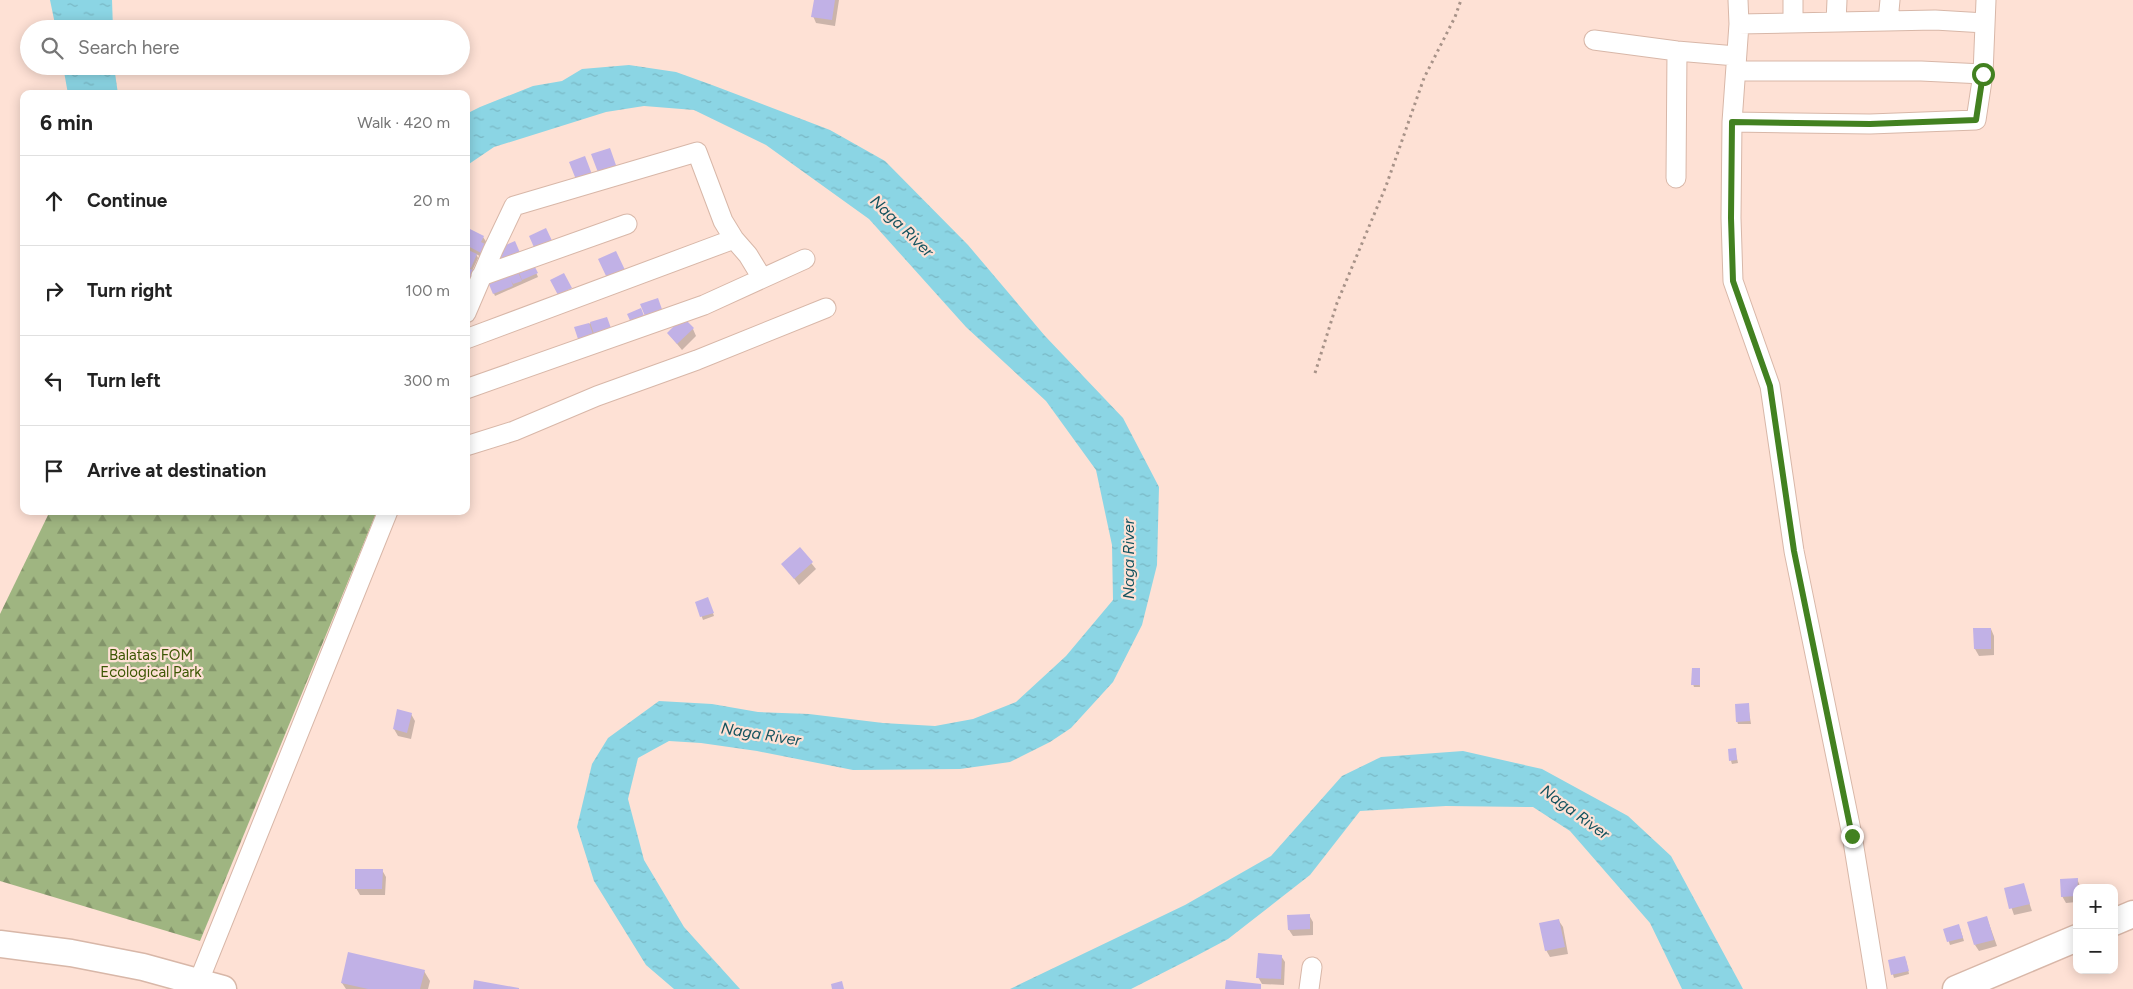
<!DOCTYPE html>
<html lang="en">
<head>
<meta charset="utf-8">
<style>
	body { margin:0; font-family:Figtree,sans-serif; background:#f6f6f6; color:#222 }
	.controls { position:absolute; right:15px; bottom:15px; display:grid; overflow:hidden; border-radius:10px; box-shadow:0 2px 12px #0003 }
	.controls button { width:45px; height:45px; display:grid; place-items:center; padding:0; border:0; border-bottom:1px solid #e0e0e0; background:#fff; color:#222; font:25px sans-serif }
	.stop { position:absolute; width:15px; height:15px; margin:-11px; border:4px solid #428120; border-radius:50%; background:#fff }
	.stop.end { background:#428120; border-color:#fff; box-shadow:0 1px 5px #0008 }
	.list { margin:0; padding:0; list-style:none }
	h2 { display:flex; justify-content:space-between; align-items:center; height:65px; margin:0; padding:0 20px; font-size:21px }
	h2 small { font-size:16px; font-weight:400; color:#767676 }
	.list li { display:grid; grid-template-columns:32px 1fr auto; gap:15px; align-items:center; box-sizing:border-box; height:90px; padding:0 20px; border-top:1px solid #e0e0e0 }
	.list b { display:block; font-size:19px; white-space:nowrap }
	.list em { font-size:16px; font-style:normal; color:#767676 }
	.icon { flex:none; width:28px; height:28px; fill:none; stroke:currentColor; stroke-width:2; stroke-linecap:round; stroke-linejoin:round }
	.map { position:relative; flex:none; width:2133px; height:989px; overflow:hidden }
	.search { position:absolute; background:#fff; box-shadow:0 2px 12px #0003; left:20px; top:20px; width:450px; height:55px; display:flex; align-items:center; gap:12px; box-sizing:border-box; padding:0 18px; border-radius:28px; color:#767676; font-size:19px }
	.panel { position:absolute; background:#fff; box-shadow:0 2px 12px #0003; left:20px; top:90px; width:450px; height:425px; border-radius:10px }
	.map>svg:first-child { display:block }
</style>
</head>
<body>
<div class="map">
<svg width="2133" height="989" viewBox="0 0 2133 989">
	<defs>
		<pattern id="forest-firs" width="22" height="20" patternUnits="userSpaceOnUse" patternTransform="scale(1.25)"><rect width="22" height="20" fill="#9fb581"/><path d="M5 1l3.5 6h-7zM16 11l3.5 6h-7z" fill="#83946a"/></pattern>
		<pattern id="water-ripples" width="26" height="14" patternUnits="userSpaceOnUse" patternTransform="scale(1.25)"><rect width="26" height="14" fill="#8bd5e4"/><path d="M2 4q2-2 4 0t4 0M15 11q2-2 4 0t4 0" fill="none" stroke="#79b7c4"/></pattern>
	</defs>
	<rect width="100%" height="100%" fill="#fee1d5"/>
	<path fill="url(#forest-firs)" d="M50 511H377L200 941 0 881V614Z"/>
	<path fill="url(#water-ripples)" d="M50 0H112L113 29H56Z
		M629 65 676 72 712 85 830 130 885 161 968 245 1045 336 1123 418 1159 487 1157 565 1142 625 1113 682 1071 728 1050 742 1010 762 960 769 853 770 757 751 701 743 669 741 638 758 628 799 644 860 684 927 740 989H674L646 965 594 881 577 827 592 764 608 738 659 701 712 704 758 712 809 714 883 723 935 726 973 719 1016 702 1066 656 1113 600 1112 545 1096 470 1046 401 966 327 869 219 766 145 694 110 644 106 606 112 494 147 466 166V114L480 107 533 86 562 81 582 69Z
		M63 66H114L118 94H68Z
		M1463 751 1542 769 1628 816 1671 856 1743 989H1682L1650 923 1570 831 1533 807 1446 806 1360 811 1310 875 1228 939 1196 956 1131 989H1010L1185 905 1271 856 1342 776 1381 757Z"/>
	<path fill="#0003" d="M815 0H839L835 26 816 23 813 16Z
		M466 233 468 236 483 237 487 243 485 259 476 254 478 258 472 271 466 296V250L468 251Z
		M533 265 538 277 495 296 489 282Z
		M606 318 608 321 582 347 576 328Z
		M693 329 696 336 682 350 668 333Z
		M800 549 816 569 799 585 783 564Z
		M709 602 714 616 703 620 697 603Z
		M1975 629H1991L1994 636V655L1979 656 1975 649Z
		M1699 670 1700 687H1694L1693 684Z
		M1748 705 1751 724H1738L1737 721Z
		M411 714 415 721 411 739 398 736 394 729Z
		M1735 749 1738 763 1732 764 1731 761Z
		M382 870 386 877 385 895H360L356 888Z
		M2077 879 2081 888 2079 885H2077V902L2066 903 2062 896Z
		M2023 884 2032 911 2014 915 2005 889Z
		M1309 915 1313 922V935L1293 936 1289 930Z
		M1987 918 1997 946 1979 951 1975 945Z
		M1559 921 1563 927 1568 954 1550 957 1546 950Z
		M1960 928 1964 941 1950 945 1945 930Z
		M1281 956 1285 962 1284 985 1262 984 1258 977Z
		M1906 960 1909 974 1894 978 1889 961Z
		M424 971 430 981 428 989H346L342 983Z"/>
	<path fill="#c1b1e6" d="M814 0H835L832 20 811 17Z
		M610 148 617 168 599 175 591 154Z
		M585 156 593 177 577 182 569 162Z
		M546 228 555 247 537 254 529 236Z
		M470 229 484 236 481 242 485 244 481 253 466 245V236Z
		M515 241 521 255 500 264 494 250Z
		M466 249 477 254 471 268 466 266Z
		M616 251 625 270 607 278 598 259Z
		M533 263 538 273 522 280 518 270Z
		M466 267 477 272 472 282 466 279Z
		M517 270 522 281 513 284 511 280 513 286 493 294 488 282Z
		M564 273 572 288 558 295 550 280Z
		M658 298 664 315 647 321 640 304Z
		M641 308 646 321 633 327 627 314Z
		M607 317 612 331 595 337 590 322Z
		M683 317 694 328 677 344 667 333Z
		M589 323 595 340 580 345 574 327Z
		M800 547 813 562 794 579 781 564Z
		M708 597 714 613 700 617 695 602Z
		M1973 628H1991V649H1974Z
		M1692 668H1700V685H1691Z
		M1749 703 1750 721 1736 722 1735 704Z
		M397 709 412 713 407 733 393 729Z
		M1736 748 1737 760 1729 761 1728 749Z
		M355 869H383L382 889H355Z
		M2078 878 2077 896 2061 897 2060 879Z
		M2024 883 2030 904 2009 909 2004 888Z
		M1310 914V929L1288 930 1287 915Z
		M1987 916 1994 940 1974 945 1967 922Z
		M1559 919 1565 947 1545 951 1539 923Z
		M1959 924 1963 938 1947 942 1943 929Z
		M348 952 425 970 420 989H368L341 983Z
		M1258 953 1282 955 1281 979 1256 978Z
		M1905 956 1909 971 1891 975 1888 960Z
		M474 980 519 988V989H473Z
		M1226 980 1261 984V989H1225Z
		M842 981 844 989H832L831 984Z"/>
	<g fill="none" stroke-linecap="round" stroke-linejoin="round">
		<defs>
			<path id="minor" d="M1738 0 1739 24 1732 122 1870 124 1976 120 1983 74
				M1888 21 1890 0
				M1793 22V0
				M1836 22 1837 0
				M1739 24 1935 20 1985 23
				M1594 40 1677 51 1736 56
				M1736 71H1921L1983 74 1986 0
				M1732 122 1731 218 1733 281 1770 386 1794 551 1852 835 1877 989
				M1676 178 1677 51
				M481 276 627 224
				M466 313 493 250 514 206 697 152 723 221 734 239
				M466 339 734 239 748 255 762 278
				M466 389 704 305 805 259
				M466 446 514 431 597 396 697 360 826 308
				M198 983 388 511
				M1309 989 1312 967"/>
			<path id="secondary" d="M2114 922 2133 914
				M0 944 71 953 143 967 223 989
				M1956 989 2077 938"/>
		</defs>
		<use href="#minor" stroke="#d8b7a8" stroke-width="21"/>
		<use href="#secondary" stroke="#d8b7a8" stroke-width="29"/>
		<path stroke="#a79288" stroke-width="3" stroke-dasharray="2.5 4" stroke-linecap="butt" d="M1315 373 1337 303 1386 186 1424 78 1455 17 1461 0"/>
		<use href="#minor" stroke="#fff" stroke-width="19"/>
		<use href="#secondary" stroke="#fff" stroke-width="26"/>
	</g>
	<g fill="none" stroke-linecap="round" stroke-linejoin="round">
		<path stroke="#428120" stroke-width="6" d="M1852 836 1794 551 1770 386 1733 281 1731 218 1732 122 1870 124 1976 120 1983 74"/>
	</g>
	<g text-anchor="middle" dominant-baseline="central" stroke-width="4.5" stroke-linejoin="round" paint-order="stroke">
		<g font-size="15" fill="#3d5704" stroke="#fee1d5">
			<text x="151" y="655">Balatas FOM<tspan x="151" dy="17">Ecological Park</tspan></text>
		</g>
		<g font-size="16" font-style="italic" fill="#14535f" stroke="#fee1d5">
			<text transform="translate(902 226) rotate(44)">Naga River</text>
			<text transform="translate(1128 559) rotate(-90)">Naga River</text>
			<text transform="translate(761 734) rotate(9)">Naga River</text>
			<text transform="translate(1575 812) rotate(36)">Naga River</text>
		</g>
	</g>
</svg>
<div class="controls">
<button>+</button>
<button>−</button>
</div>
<div class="stop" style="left:1983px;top:74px"></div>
<div class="stop end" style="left:1852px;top:836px"></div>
<div class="search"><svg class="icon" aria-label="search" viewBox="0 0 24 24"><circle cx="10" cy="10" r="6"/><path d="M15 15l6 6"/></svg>Search here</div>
<section class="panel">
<h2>6 min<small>Walk · 420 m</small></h2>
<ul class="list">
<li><svg class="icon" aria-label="ahead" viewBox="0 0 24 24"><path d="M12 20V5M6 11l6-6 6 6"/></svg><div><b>Continue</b></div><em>20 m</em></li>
<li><svg class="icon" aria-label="right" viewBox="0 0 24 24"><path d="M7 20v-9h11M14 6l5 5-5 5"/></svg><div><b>Turn right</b></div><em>100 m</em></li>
<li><svg class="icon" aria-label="left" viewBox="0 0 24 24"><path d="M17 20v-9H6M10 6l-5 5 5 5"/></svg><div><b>Turn left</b></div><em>300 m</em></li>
<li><svg class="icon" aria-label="arrive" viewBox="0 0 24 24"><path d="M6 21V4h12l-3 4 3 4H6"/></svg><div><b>Arrive at destination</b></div></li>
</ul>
</section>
</div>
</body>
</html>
